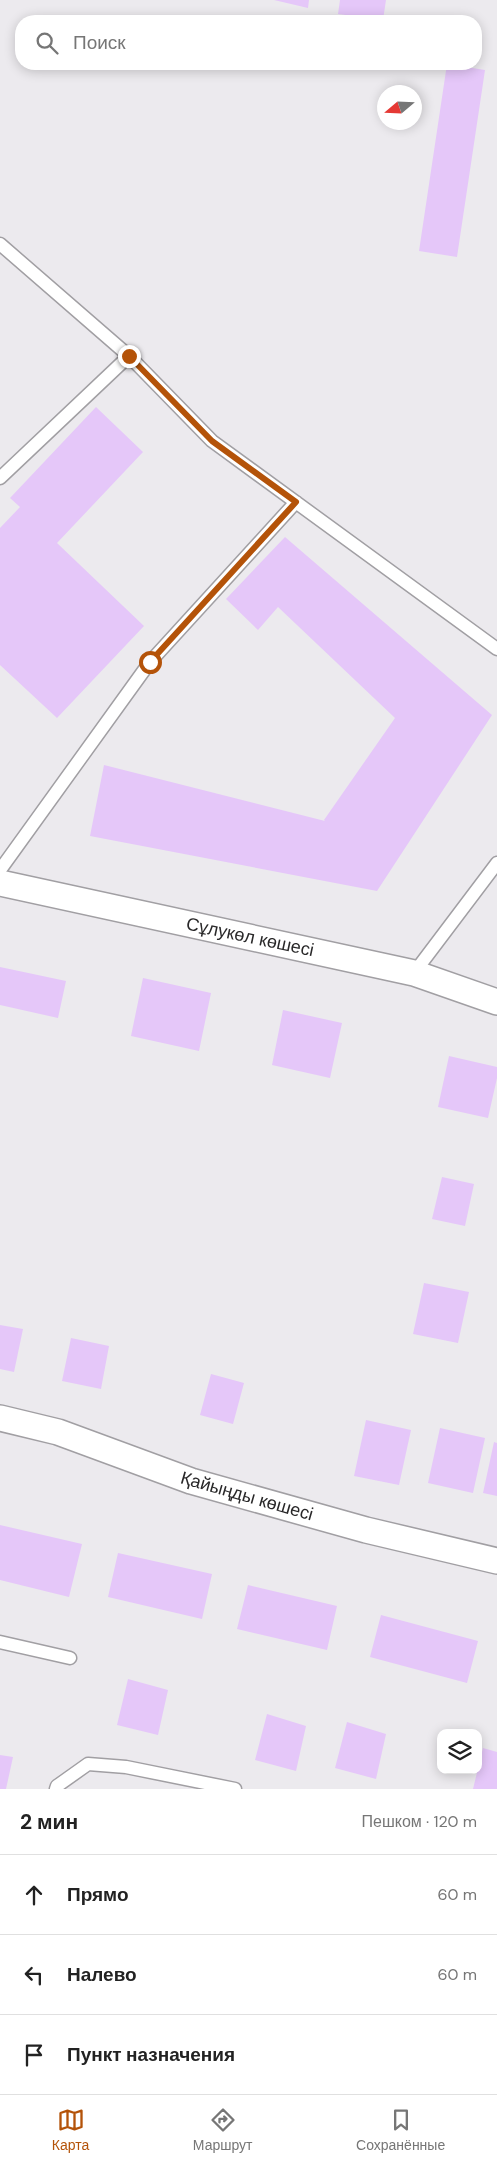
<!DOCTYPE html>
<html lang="ru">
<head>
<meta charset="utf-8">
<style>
	body { margin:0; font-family:"DM Sans",sans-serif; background:#f2f2f2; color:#222 }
	.controls { position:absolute; right:15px; bottom:15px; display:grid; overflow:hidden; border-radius:10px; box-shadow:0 2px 12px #0003 }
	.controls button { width:45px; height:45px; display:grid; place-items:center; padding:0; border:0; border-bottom:1px solid #e0e0e0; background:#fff; color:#222; font:25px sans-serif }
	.compass { position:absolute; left:377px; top:85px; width:45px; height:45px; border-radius:50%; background:#fff; box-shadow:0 2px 12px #0003; rotate:251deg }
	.stop { position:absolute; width:15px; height:15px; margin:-11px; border:4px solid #b45309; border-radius:50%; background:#fff }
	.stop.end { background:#b45309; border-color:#fff; box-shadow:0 1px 5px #0008 }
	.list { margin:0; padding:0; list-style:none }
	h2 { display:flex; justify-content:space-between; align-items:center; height:65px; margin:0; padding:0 20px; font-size:21px }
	h2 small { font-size:16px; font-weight:400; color:#767676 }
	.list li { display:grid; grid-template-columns:32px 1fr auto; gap:15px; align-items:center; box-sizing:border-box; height:80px; padding:0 20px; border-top:1px solid #e0e0e0 }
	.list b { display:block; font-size:19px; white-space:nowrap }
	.list em { font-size:16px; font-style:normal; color:#767676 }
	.icon { flex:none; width:28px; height:28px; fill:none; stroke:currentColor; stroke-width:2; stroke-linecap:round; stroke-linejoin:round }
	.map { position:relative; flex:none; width:497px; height:1789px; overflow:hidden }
	.search { position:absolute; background:#fff; box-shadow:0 2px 12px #0003; left:15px; right:15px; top:15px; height:55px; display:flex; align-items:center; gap:12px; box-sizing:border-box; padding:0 18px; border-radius:20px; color:#767676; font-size:19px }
	.sheet { height:305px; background:#fff }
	nav { display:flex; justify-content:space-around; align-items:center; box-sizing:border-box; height:70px; border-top:1px solid #e0e0e0; background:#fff; font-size:14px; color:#767676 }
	nav a { display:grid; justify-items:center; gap:2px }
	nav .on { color:#b45309 }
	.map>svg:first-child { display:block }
</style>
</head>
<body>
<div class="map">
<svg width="497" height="1789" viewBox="0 0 497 1789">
	<rect width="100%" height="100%" fill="#eceaee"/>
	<path fill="#e5c7f9" d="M274 0H309L308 8Z
		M340 0H386L383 20 338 14Z
		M447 64 485 70 457 257 419 251Z
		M96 407 143 452 57 543 144 626 57 718 0 665V528L20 507 10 498Z
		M285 537 492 715 377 891 90 836 104 765 325 821 324 820 395 718 278 607 258 630 226 599Z
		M0 967 66 981 58 1018 0 1005Z
		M143 978 211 993 199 1051 131 1036Z
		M283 1010 342 1023 330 1078 272 1065Z
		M449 1056 497 1067V1078L488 1118 438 1107Z
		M442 1177 474 1184 465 1226 432 1219Z
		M424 1283 469 1292 458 1343 413 1334Z
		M0 1325 23 1329 14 1372 0 1369Z
		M71 1338 109 1346 101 1389 62 1381Z
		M211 1374 244 1383 233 1424 200 1415Z
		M366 1420 411 1430 399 1485 354 1476Z
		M440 1428 485 1438 473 1493 428 1483Z
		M494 1442 497 1443V1496L483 1493Z
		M0 1525 82 1544 69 1597 0 1580Z
		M118 1553 212 1574 202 1619 108 1597Z
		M248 1585 337 1606 327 1650 237 1629Z
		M381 1615 478 1641 467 1683 370 1657Z
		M128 1679 168 1690 158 1735 117 1725Z
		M267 1714 306 1726 296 1771 255 1760Z
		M347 1722 386 1734 376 1779 335 1768Z
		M483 1748 497 1752V1789H473Z
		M0 1755 13 1757 6 1789H0Z"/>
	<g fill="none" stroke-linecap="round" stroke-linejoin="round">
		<defs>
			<path id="service" d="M0 244 129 356 212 441 497 649
				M0 478 129 356
				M0 870 150 662 296 502
				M414 973 497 863
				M0 1642 70 1658
				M56 1789 57 1786 88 1764 126 1767 235 1789"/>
			<path id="minor" d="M0 883 414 973 497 1002
				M0 1418 58 1432 191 1481 366 1530 497 1561"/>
		</defs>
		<use href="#service" stroke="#a19fa3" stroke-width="15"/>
		<use href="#minor" stroke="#a19fa3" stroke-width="28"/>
		<use href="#service" stroke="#fff" stroke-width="12"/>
		<use href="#minor" stroke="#fff" stroke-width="25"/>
	</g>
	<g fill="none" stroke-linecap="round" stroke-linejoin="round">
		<path stroke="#b45309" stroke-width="6" d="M129 356 212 441 296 502 150 662"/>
	</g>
	<g text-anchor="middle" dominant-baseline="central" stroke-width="5" stroke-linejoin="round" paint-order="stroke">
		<g font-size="18" fill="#292829" stroke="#fff">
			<text transform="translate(250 937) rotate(12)">Сұлукөл көшесі</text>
			<text transform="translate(247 1496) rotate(16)">Қайыңды көшесі</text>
		</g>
	</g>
</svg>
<div class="controls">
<button><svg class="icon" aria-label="layers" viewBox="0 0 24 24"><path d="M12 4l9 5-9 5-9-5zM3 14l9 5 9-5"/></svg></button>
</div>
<svg class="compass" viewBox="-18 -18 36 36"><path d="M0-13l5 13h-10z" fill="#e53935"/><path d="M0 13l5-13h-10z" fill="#767676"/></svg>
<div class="stop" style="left:150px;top:662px"></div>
<div class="stop end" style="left:129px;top:356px"></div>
<div class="search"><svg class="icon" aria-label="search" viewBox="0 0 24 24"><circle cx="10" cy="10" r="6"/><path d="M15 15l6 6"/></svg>Поиск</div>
</div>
<section class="sheet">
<h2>2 мин<small>Пешком · 120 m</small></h2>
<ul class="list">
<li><svg class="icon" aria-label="ahead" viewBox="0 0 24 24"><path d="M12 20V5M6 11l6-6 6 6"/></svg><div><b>Прямо</b></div><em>60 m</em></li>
<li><svg class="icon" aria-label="left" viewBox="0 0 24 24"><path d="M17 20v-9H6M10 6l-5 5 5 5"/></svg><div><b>Налево</b></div><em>60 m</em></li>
<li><svg class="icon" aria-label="arrive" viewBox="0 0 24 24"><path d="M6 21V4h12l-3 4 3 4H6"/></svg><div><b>Пункт назначения</b></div></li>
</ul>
</section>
<nav>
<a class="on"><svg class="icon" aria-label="map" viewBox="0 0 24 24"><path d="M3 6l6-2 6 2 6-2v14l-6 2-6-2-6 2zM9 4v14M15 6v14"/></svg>Карта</a>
<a><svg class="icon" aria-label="directions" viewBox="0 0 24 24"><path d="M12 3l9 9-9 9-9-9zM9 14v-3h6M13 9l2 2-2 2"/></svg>Маршрут</a>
<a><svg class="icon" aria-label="saved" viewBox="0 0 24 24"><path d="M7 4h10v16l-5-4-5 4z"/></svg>Сохранённые</a>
</nav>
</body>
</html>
